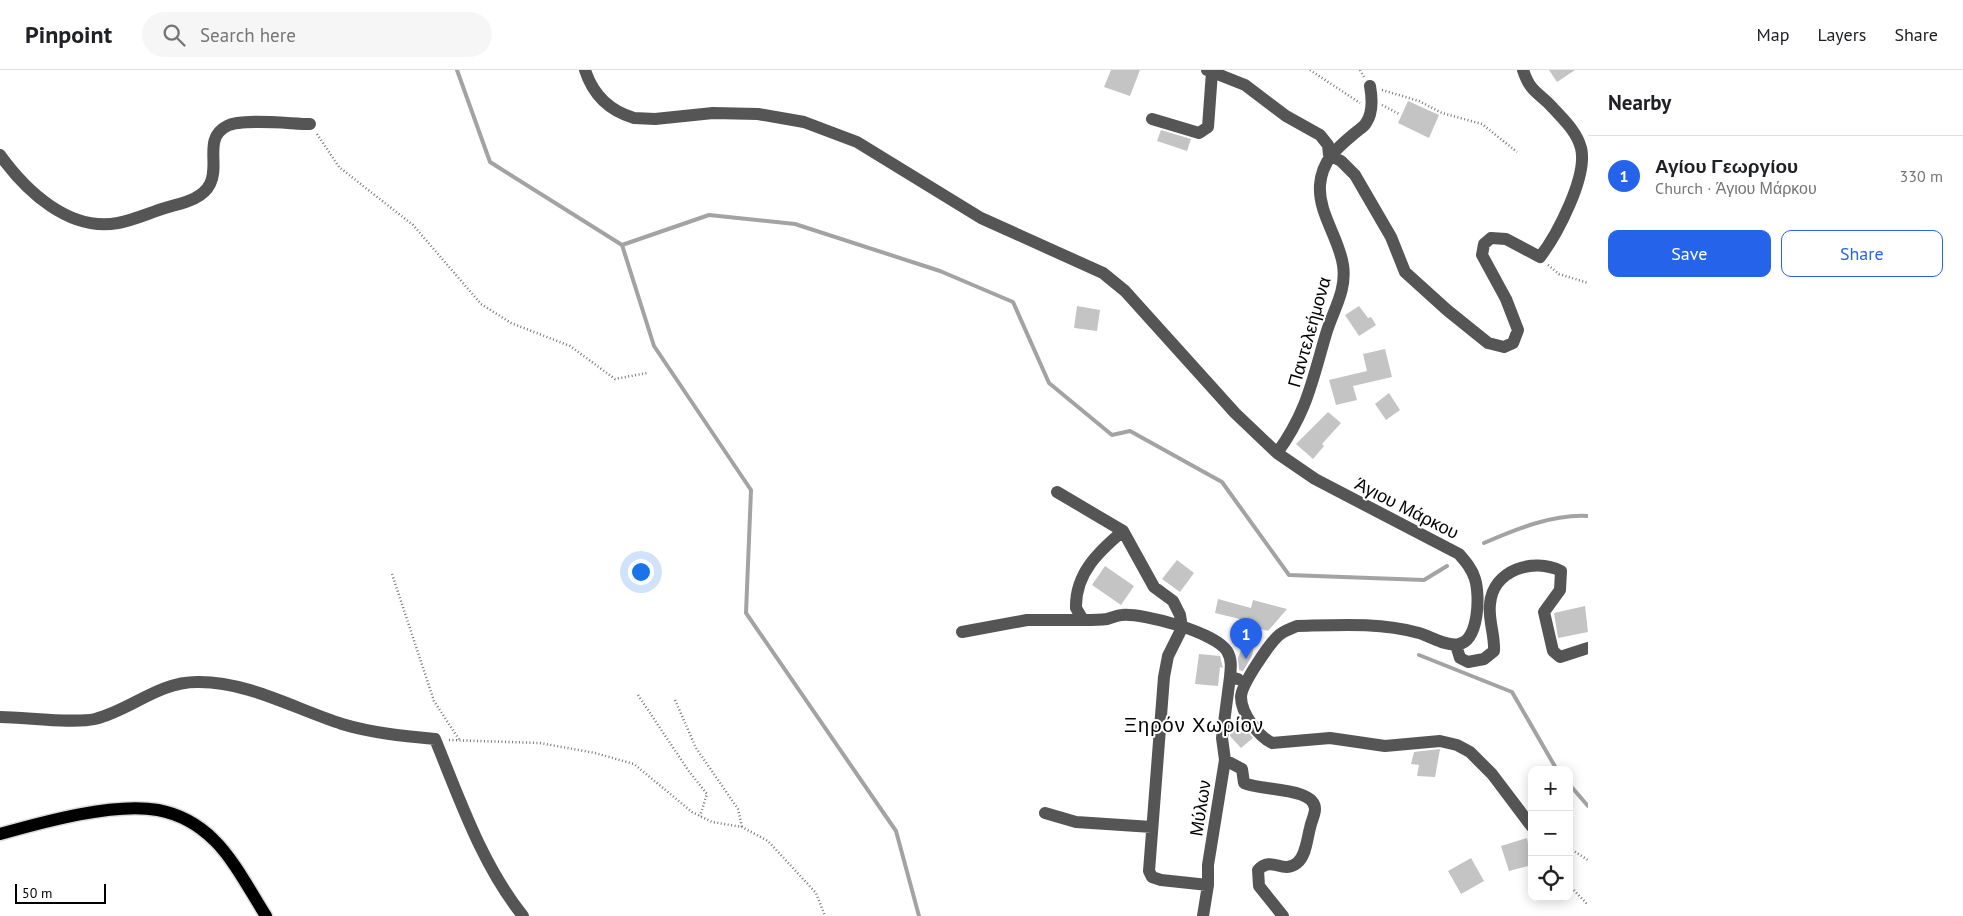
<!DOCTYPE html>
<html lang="en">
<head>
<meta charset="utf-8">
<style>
	body { margin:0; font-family:"PT Sans",sans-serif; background:#f6f6f6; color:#202124 }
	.controls { position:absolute; right:15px; bottom:15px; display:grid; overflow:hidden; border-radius:10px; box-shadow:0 2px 12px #0003 }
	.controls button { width:45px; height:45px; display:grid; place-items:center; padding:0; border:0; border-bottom:1px solid #e0e0e0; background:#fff; color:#202124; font:25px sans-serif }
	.scale { position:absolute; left:15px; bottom:12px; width:91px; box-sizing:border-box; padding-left:5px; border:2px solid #000; border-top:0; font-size:14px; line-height:18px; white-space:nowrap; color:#000; -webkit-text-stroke:4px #fff; paint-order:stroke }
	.you { position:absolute; left:640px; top:501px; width:18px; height:18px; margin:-12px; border:4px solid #fff; border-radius:50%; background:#1a73e8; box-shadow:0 0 0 8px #1a73e833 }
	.badge { display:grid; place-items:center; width:32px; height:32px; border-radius:50%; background:#2563eb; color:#fff; font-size:16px; font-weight:700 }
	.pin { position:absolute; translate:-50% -41px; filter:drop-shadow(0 1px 2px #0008) }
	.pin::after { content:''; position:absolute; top:26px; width:18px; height:15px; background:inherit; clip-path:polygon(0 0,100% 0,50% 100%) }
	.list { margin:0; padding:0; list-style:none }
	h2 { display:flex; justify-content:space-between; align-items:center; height:65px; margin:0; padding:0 20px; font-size:21px }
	h2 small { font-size:16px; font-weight:400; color:#757577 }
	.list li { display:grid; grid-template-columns:32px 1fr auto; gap:15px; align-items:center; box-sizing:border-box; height:80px; padding:0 20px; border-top:1px solid #e0e0e0 }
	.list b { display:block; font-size:19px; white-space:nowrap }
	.list p { margin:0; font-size:16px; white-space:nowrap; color:#757577 }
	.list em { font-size:16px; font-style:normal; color:#757577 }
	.actions { display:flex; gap:10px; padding:15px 20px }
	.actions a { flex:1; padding:11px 0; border:1px solid #2563eb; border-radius:10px; text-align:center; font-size:18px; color:#2563eb }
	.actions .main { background:#2563eb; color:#fff }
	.icon { flex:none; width:28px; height:28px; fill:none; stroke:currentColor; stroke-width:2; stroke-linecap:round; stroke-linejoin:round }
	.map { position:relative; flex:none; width:1588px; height:846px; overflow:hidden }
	header { display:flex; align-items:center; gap:30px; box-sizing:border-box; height:70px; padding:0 25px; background:#fff; border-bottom:1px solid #e0e0e0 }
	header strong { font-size:24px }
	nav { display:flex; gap:28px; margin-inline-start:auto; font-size:18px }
	.search { width:350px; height:45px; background:#f6f6f6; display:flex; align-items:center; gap:12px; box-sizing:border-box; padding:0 18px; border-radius:28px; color:#757577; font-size:19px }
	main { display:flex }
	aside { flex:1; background:#fff }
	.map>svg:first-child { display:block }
</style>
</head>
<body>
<header>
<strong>Pinpoint</strong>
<div class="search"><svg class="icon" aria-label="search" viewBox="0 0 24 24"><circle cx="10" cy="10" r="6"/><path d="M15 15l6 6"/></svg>Search here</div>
<nav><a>Map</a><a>Layers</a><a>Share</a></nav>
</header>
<main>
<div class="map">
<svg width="1588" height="846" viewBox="0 0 1588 846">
	<rect width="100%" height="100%" fill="#fff"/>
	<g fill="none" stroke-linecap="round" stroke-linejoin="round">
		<path stroke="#a3a3a3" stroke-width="4" d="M457 0 490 92 622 175 654 276 751 420 746 543 896 761 919 846
			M622 175 709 145 795 154 940 201 1013 232 1049 313 1112 365 1130 361 1222 412 1289 505 1424 510 1447 496
			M1484 473C1516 459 1553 444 1588 446
			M1419 585 1512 622 1557 700
			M1569 714 1588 736"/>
	</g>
	<path fill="#c4c4c4" d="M1111 0H1140L1130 26 1104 17Z
		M1549 0H1575L1557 12Z
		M1408 31 1439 45 1429 68 1398 53Z
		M1161 60 1191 69 1187 81 1157 71Z
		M1077 236 1100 240 1097 261 1074 258Z
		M1359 236 1368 248 1371 247 1376 255 1359 266 1345 245Z
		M1385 279 1392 307 1353 316 1357 330 1336 335 1329 310 1367 301 1363 284Z
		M1389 323 1400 340 1386 350 1375 334Z
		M1328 342 1341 353 1322 374 1324 376 1313 389 1296 374Z
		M1177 490 1194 503 1180 522 1162 509Z
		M1105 496 1134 516 1121 535 1092 515Z
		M1218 529 1251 538 1253 530 1287 539 1268 561 1247 555 1248 551 1215 543Z
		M1585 536 1588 562 1558 568 1554 543Z
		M1243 575 1254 576 1252 586 1243 601 1239 600 1238 588Z
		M1199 584 1220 586 1223 598 1220 597 1218 616 1195 614Z
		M1241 652 1253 668 1241 678 1230 666 1231 660Z
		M1440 679 1435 707 1417 706 1419 695 1411 694 1414 682Z
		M1527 768 1532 795 1509 801 1501 776Z
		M1471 788 1484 811 1461 824 1448 801Z"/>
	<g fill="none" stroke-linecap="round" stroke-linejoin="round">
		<defs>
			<path id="major" d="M0 764C43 752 114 732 158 740 179 744 199 755 214 770 233 788 252 824 266 846"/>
		</defs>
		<use href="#major" stroke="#dbdbdb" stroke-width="15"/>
		<path stroke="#777" stroke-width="2.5" stroke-dasharray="1 2.5" stroke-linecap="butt" d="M1310 0 1360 33
			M1360 0 1364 7
			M1382 20 1419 31 1442 43 1482 54 1517 82
			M1382 35 1399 44
			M317 64 339 97 413 155 481 234 511 253 570 276 615 309 647 303
			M1548 195 1559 204 1588 213
			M392 504 434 631 460 671
			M638 625 688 700 707 724 700 746
			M675 630 696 678 738 739 742 757
			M449 670 540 673 595 683 634 694 692 742 712 752 742 757 768 771 816 823 825 846
			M1569 778 1588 790
			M1569 815 1588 835"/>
		<path stroke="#555" stroke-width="12" d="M585 0C593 25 610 41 634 48L655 49 713 43 758 44 804 52 857 72 981 148 1103 203 1125 221 1235 343 1277 383 1315 409 1459 484C1466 492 1472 499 1475 509 1480 525 1479 570 1459 574 1446 577 1430 566 1419 563 1380 552 1337 555 1297 556 1290 559 1282 561 1277 567 1268 576 1241 615 1241 627 1241 643 1258 666 1272 673L1330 668 1385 676 1440 671 1457 675 1470 682 1492 704 1532 757
			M1207 0 1245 15 1286 46 1320 65 1328 75 1329 85 1341 91 1355 105 1391 167 1405 202 1447 240 1488 273 1504 277 1513 273 1518 260 1506 229 1482 185 1484 174 1491 168 1506 169 1540 187C1557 165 1588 106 1581 78 1577 62 1564 50 1553 38 1539 22 1531 24 1523 0
			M1152 49 1199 63 1208 57 1212 2
			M0 85C26 121 69 162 118 153 134 150 149 143 165 138 181 133 202 130 210 114 220 95 203 68 227 56 242 48 292 54 310 54
			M1277 383C1307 342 1312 311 1326 264 1333 240 1347 221 1343 195 1339 168 1318 143 1320 115 1322 90 1337 78 1355 63 1358 60 1364 57 1366 53 1373 43 1372 27 1370 16
			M1057 422 1123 461 1154 517 1173 531 1180 545 1182 558 1168 586 1164 607 1149 801 1152 807 1161 810 1208 815
			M1123 461C1098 482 1075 504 1076 538L1083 550C1091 550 1099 550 1107 549 1112 548 1117 545 1122 545 1143 543 1215 562 1227 581 1232 589 1231 598 1230 607
			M962 562 1027 550H1083
			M1456 575 1460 588 1468 592 1484 589 1494 581C1495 565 1488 550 1490 534 1493 500 1533 487 1561 501L1560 520 1544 542 1553 581 1560 587 1588 578
			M0 647C25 647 73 654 95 649 131 640 158 612 197 612 247 611 295 639 342 654 372 663 403 666 435 669 460 730 482 795 523 846
			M1225 690 1242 699 1244 713C1261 721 1315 717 1315 739 1315 745 1311 752 1310 758 1307 769 1306 786 1297 793 1282 805 1272 785 1258 800L1259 816 1283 846
			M1045 743 1076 752 1152 757
			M1203 846 1208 815V795L1225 690 1222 668 1230 607 1238 609"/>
		<use href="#major" stroke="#000" stroke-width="12"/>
	</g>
	<g text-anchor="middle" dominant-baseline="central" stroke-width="4" stroke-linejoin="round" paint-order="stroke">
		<g font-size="18" fill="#000" stroke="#fff">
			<text transform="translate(1309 262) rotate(-74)">Παντελεήμονα</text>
			<text transform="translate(1407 438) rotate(27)">Άγιου Μάρκου</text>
			<text transform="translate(1200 738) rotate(-81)">Μύλων</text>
		</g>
		<g font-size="20" letter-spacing="1" fill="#000" stroke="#fff">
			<text x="1194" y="655">Ξηρόν Χωρίον</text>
		</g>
	</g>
</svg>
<div class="controls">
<button>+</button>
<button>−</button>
<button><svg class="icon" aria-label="locate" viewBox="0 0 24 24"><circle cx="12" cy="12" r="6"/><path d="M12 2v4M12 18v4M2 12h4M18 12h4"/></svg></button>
</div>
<div class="scale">50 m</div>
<div class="you"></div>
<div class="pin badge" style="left:1246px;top:589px">1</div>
</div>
<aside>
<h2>Nearby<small></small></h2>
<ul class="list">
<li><span class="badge">1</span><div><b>Αγίου Γεωργίου</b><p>Church · Άγιου Μάρκου</p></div><em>330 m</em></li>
</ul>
<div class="actions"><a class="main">Save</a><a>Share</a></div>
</aside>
</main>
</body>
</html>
